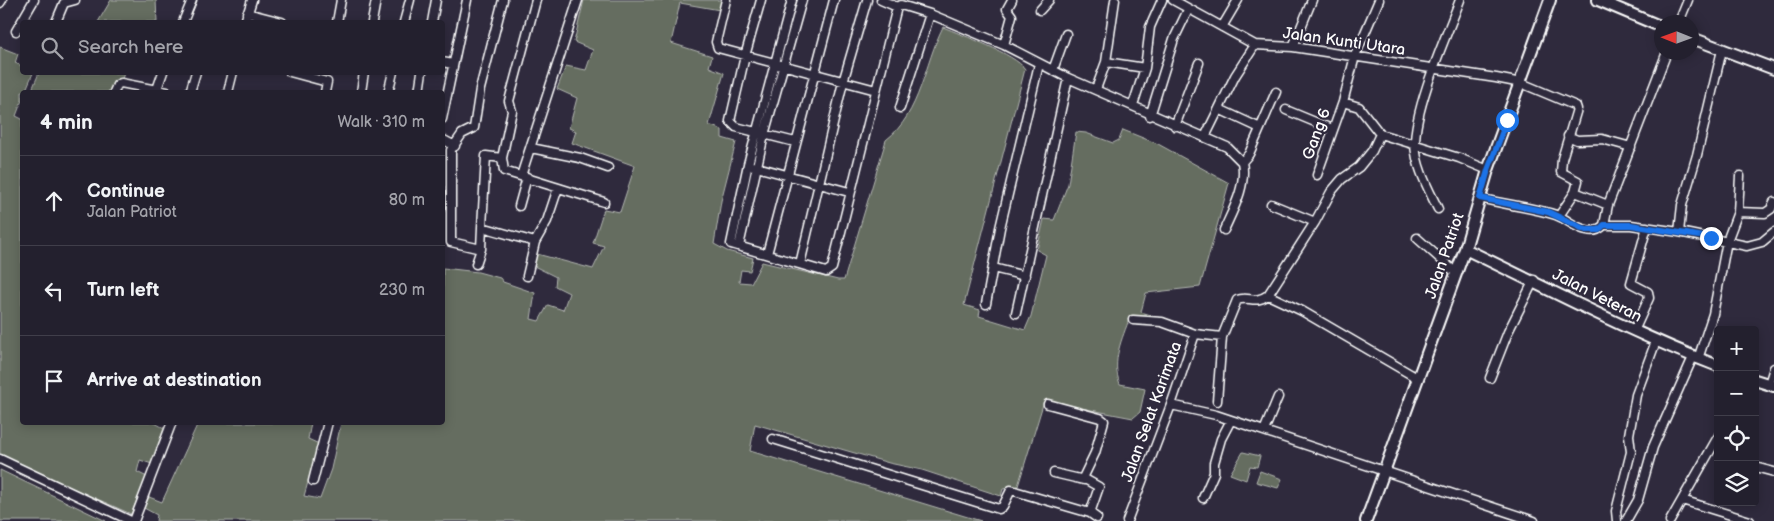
<!DOCTYPE html>
<html lang="en">
<head>
<meta charset="utf-8">
<style>
	body { margin:0; font-family:"Balsamiq Sans",sans-serif; background:#2f2d3a; color:#f1f3f6 }
	.controls { position:absolute; right:15px; bottom:15px; display:grid; overflow:hidden; border-radius:5px; box-shadow:0 2px 12px #0003 }
	.controls button { width:45px; height:45px; display:grid; place-items:center; padding:0; border:0; border-bottom:1px solid #403e4a; background:#23202e; color:#f1f3f6; font:25px sans-serif }
	.compass { position:absolute; left:1654px; top:15px; width:45px; height:45px; border-radius:50%; background:#23202e; box-shadow:0 2px 12px #0003; rotate:271deg }
	.stop { position:absolute; width:15px; height:15px; margin:-11px; border:4px solid #1a73e8; border-radius:50%; background:#fff }
	.stop.end { background:#1a73e8; border-color:#fff; box-shadow:0 1px 5px #0008 }
	.list { margin:0; padding:0; list-style:none }
	h2 { display:flex; justify-content:space-between; align-items:center; height:65px; margin:0; padding:0 20px; font-size:21px }
	h2 small { font-size:16px; font-weight:400; color:#a3a3aa }
	.list li { display:grid; grid-template-columns:32px 1fr auto; gap:15px; align-items:center; box-sizing:border-box; height:90px; padding:0 20px; border-top:1px solid #403e4a }
	.list b { display:block; font-size:19px; white-space:nowrap }
	.list p { margin:0; font-size:16px; white-space:nowrap; color:#a3a3aa }
	.list em { font-size:16px; font-style:normal; color:#a3a3aa }
	.icon { flex:none; width:28px; height:28px; fill:none; stroke:currentColor; stroke-width:2; stroke-linecap:round; stroke-linejoin:round }
	.map { position:relative; flex:none; width:1774px; height:521px; overflow:hidden }
	.search { position:absolute; background:#23202e; box-shadow:0 2px 12px #0003; left:20px; top:20px; width:425px; height:55px; display:flex; align-items:center; gap:12px; box-sizing:border-box; padding:0 18px; border-radius:5px; color:#a3a3aa; font-size:19px }
	.panel { position:absolute; background:#23202e; box-shadow:0 2px 12px #0003; left:20px; top:90px; width:425px; height:335px; border-radius:5px }
	.map>svg:first-child { display:block }
</style>
</head>
<body>
<div class="map">
<svg width="1774" height="521" viewBox="0 0 1774 521">
	<rect width="100%" height="100%" fill="#2f2a3d"/>
	<filter id="ink" filterUnits="userSpaceOnUse"><feTurbulence type="fractalNoise" baseFrequency=".02" numOctaves="2"/><feDisplacementMap in="SourceGraphic" scale="10" xChannelSelector="R" yChannelSelector="G"/><feConvolveMatrix kernelMatrix="1 2 1 2 8 2 1 2 1" color-interpolation-filters="sRGB"/></filter>
	<g filter="url(#ink)">
		<path fill="#656d61" stroke="#b2b6b0" d="M111 0H156L157 22H98Z
			M584 0H723L720 10 680 3 671 43 712 56 709 67 724 73 709 125 722 130V138L736 142 721 201 714 244 727 251 753 258 750 271 741 270 739 282 751 283 762 262 838 280H844L886 140C921 113 924 64 943 27 962 35 1015 54 1025 69L964 305 980 310 979 316 1025 330 1031 316 1046 255 1037 250 1044 219 1054 220 1068 184 1076 132 1086 133 1113 143 1119 140 1123 130 1158 144 1229 183 1200 287 1146 293 1141 312 1151 315 1150 319 1130 317C1122 339 1111 361 1120 384L1145 389 1140 412 1133 418 1044 401 1018 486 1003 489 1001 496 922 470 889 463 755 424 750 451 981 521H156L157 515 144 508 149 497 162 502 198 423H311L308 439 319 444 304 496 320 499 331 469 341 423 442 422 443 268 478 272 500 278 503 282 535 293 531 319 539 321 548 305 563 310 569 293 555 286 556 277 534 266 537 254 593 269 604 246 593 243 604 209 620 212 635 166 572 143 576 131 569 128 577 98 557 89 566 66 586 70 593 50 574 42Z
			M0 47 18 54 15 63 22 66V72L33 73 25 92H22V100L16 116 22 119V422H153L164 428 152 464 140 460 137 472 147 477 131 514 0 456Z
			M39 73H124L122 79 114 82 109 92H31Z
			M1243 452 1260 456 1257 467 1250 466 1246 480 1230 474Z
			M0 470 106 521H0Z
			M1260 471 1282 479 1278 488 1256 482Z"/>
		<g fill="none" stroke-linecap="round" stroke-linejoin="round">
			<defs>
				<path id="street" d="M536 0 509 101 512 111 502 158 504 171 604 202
					M726 0 716 42 718 48 876 90
					M761 0 745 56 730 121 736 127 795 142
					M792 0 748 164 731 244 826 272 832 268 897 7
					M881 0 897 7 901 5 930 14 1004 45 1068 78 1227 147 1242 162C1247 185 1233 210 1224 230
					M1173 0 1255 45 1293 47 1496 78 1521 83 1576 106 1577 109 1562 159 1561 172 1578 181 1575 192 1608 205
					M0 3 2 0
					M1040 10 1049 0
					M247 13 282 22
					M56 22 64 3 75 0
					M183 22 192 0
					M245 22 252 0
					M337 22 341 0
					M372 22 376 0
					M404 22 410 0
					M432 22 436 0
					M1679 22 1688 0
					M1222 27 1238 0
					M16 31 34 0
					M1004 45 1012 16 1007 9 1012 0
					M1293 47 1312 0
					M442 62 453 64
					M1106 62 1145 68
					M1053 70 1066 34
					M290 72 327 82 325 92
					M389 89 393 72
					M1096 89 1106 62 1115 0
					M114 92 117 85 121 83 167 92
					M156 92 163 72
					M190 92 196 72
					M228 92 233 72
					M361 92 364 72
					M419 92 422 72
					M1343 102 1359 107 1380 134
					M1133 105 1145 68 1150 27 1162 0
					M900 108 930 14
					M1219 109 1260 128
					M1286 110 1332 129
					M1150 116 1174 39 1188 10
					M442 119 467 0
					M1175 126 1199 63
					M1568 136 1577 140 1602 139 1631 147
					M1205 137 1235 76 1255 45
					M442 139 455 146
					M531 148 580 158 608 168
					M502 158 486 156 482 227 535 242
					M1242 162 1249 154 1276 92
					M753 166 849 192
					M1317 175 1343 102 1355 56 1379 0
					M521 176 578 0
					M1480 198C1505 205 1531 207 1556 215 1567 219 1575 228 1587 230 1594 232 1599 230 1604 225H1631L1679 232 1747 246 1762 242 1774 232
					M1271 204 1315 222
					M519 206 527 177
					M1438 209C1428 188 1416 167 1415 144 1415 105 1446 37 1460 0
					M1738 212 1740 176
					M1559 216 1575 192
					M1604 225 1608 205 1667 52
					M1679 232 1682 205 1697 155 1722 50
					M1417 238 1455 272
					M739 246 764 135 802 0
					M481 249 482 227
					M767 254 834 0
					M476 264 481 249 451 242V150L462 134 474 128 480 89 503 0
					M800 264 843 82 867 0
					M993 268 1025 276
					M527 276 535 242 547 221 558 188
					M1268 295 1302 311 1417 378
					M986 304 1000 228 1039 64
					M1016 313 1068 78
					M1133 320 1162 322 1195 334
					M1634 331 1649 298 1648 292 1631 283 1647 227
					M1698 359 1713 314 1727 241 1738 212 1765 213 1771 209 1774 202
					M1490 378 1508 332 1534 280
					M1769 384 1774 368
					M1217 401 1222 337
					M1048 404 1100 418 1104 421 1095 453 1083 478 1099 487 1090 513 1097 518
					M1171 405 1216 415 1534 521
					M1264 431 1278 397
					M773 439 999 509 1003 506 1011 490 1090 513
					M0 459 131 521
					M1755 467 1774 472
					M1054 473 1084 480
					M313 481 328 422
					M1203 498 1214 473V463L1221 439 1231 420
					M1682 500 1750 521
					M134 521 172 422
					M1127 521 1171 405 1195 334 1222 337 1237 300C1249 295 1254 305 1268 295L1315 222 1331 192 1342 179 1359 167 1372 151 1380 134 1459 158 1488 170
					M1617 521 1616 511 1631 452 1629 435 1636 395 1656 341
					M1626 521 1638 500 1653 447 1693 357
					M1670 521 1718 437"/>
				<path id="secondary" d="M1598 0 1662 27
					M1692 38 1774 69
					M1465 249C1549 289 1631 333 1718 366
					M1755 380 1774 386
					M1366 521 1465 249 1488 170 1550 0"/>
			</defs>
			<use href="#street" stroke="#fff" stroke-width="11"/>
			<use href="#secondary" stroke="#fff" stroke-width="14"/>
			<use href="#street" stroke="#2f2a3d" stroke-width="8"/>
			<use href="#secondary" stroke="#2f2a3d" stroke-width="10"/>
		</g>
	</g>
	<g fill="none" stroke-linecap="round" stroke-linejoin="round" filter="url(#ink)">
		<path stroke="#1a73e8" stroke-width="6" d="M1507 120 1488 170 1480 198 1548 212 1586 230H1599L1604 225H1631L1711 238"/>
	</g>
	<g text-anchor="middle" dominant-baseline="central" stroke-width="4.5" stroke-linejoin="round" paint-order="stroke">
		<g font-size="16" fill="#fff" stroke="#2f2a3d">
			<text transform="translate(1344 42) rotate(8)">Jalan Kunti Utara</text>
			<text transform="translate(1317 134) rotate(-70)">Gang 6</text>
			<text transform="translate(1445 256) rotate(-71)">Jalan Patriot</text>
			<text transform="translate(1597 296) rotate(27)">Jalan Veteran</text>
			<text transform="translate(1152 412) rotate(-70)">Jalan Selat Karimata</text>
		</g>
	</g>
</svg>
<div class="controls">
<button>+</button>
<button>−</button>
<button><svg class="icon" aria-label="locate" viewBox="0 0 24 24"><circle cx="12" cy="12" r="6"/><path d="M12 2v4M12 18v4M2 12h4M18 12h4"/></svg></button>
<button><svg class="icon" aria-label="layers" viewBox="0 0 24 24"><path d="M12 4l9 5-9 5-9-5zM3 14l9 5 9-5"/></svg></button>
</div>
<svg class="compass" viewBox="-18 -18 36 36"><path d="M0-13l5 13h-10z" fill="#e53935"/><path d="M0 13l5-13h-10z" fill="#a3a3aa"/></svg>
<div class="stop" style="left:1507px;top:120px"></div>
<div class="stop end" style="left:1711px;top:238px"></div>
<div class="search"><svg class="icon" aria-label="search" viewBox="0 0 24 24"><circle cx="10" cy="10" r="6"/><path d="M15 15l6 6"/></svg>Search here</div>
<section class="panel">
<h2>4 min<small>Walk · 310 m</small></h2>
<ul class="list">
<li><svg class="icon" aria-label="ahead" viewBox="0 0 24 24"><path d="M12 20V5M6 11l6-6 6 6"/></svg><div><b>Continue</b><p>Jalan Patriot</p></div><em>80 m</em></li>
<li><svg class="icon" aria-label="left" viewBox="0 0 24 24"><path d="M17 20v-9H6M10 6l-5 5 5 5"/></svg><div><b>Turn left</b></div><em>230 m</em></li>
<li><svg class="icon" aria-label="arrive" viewBox="0 0 24 24"><path d="M6 21V4h12l-3 4 3 4H6"/></svg><div><b>Arrive at destination</b></div></li>
</ul>
</section>
</div>
</body>
</html>
